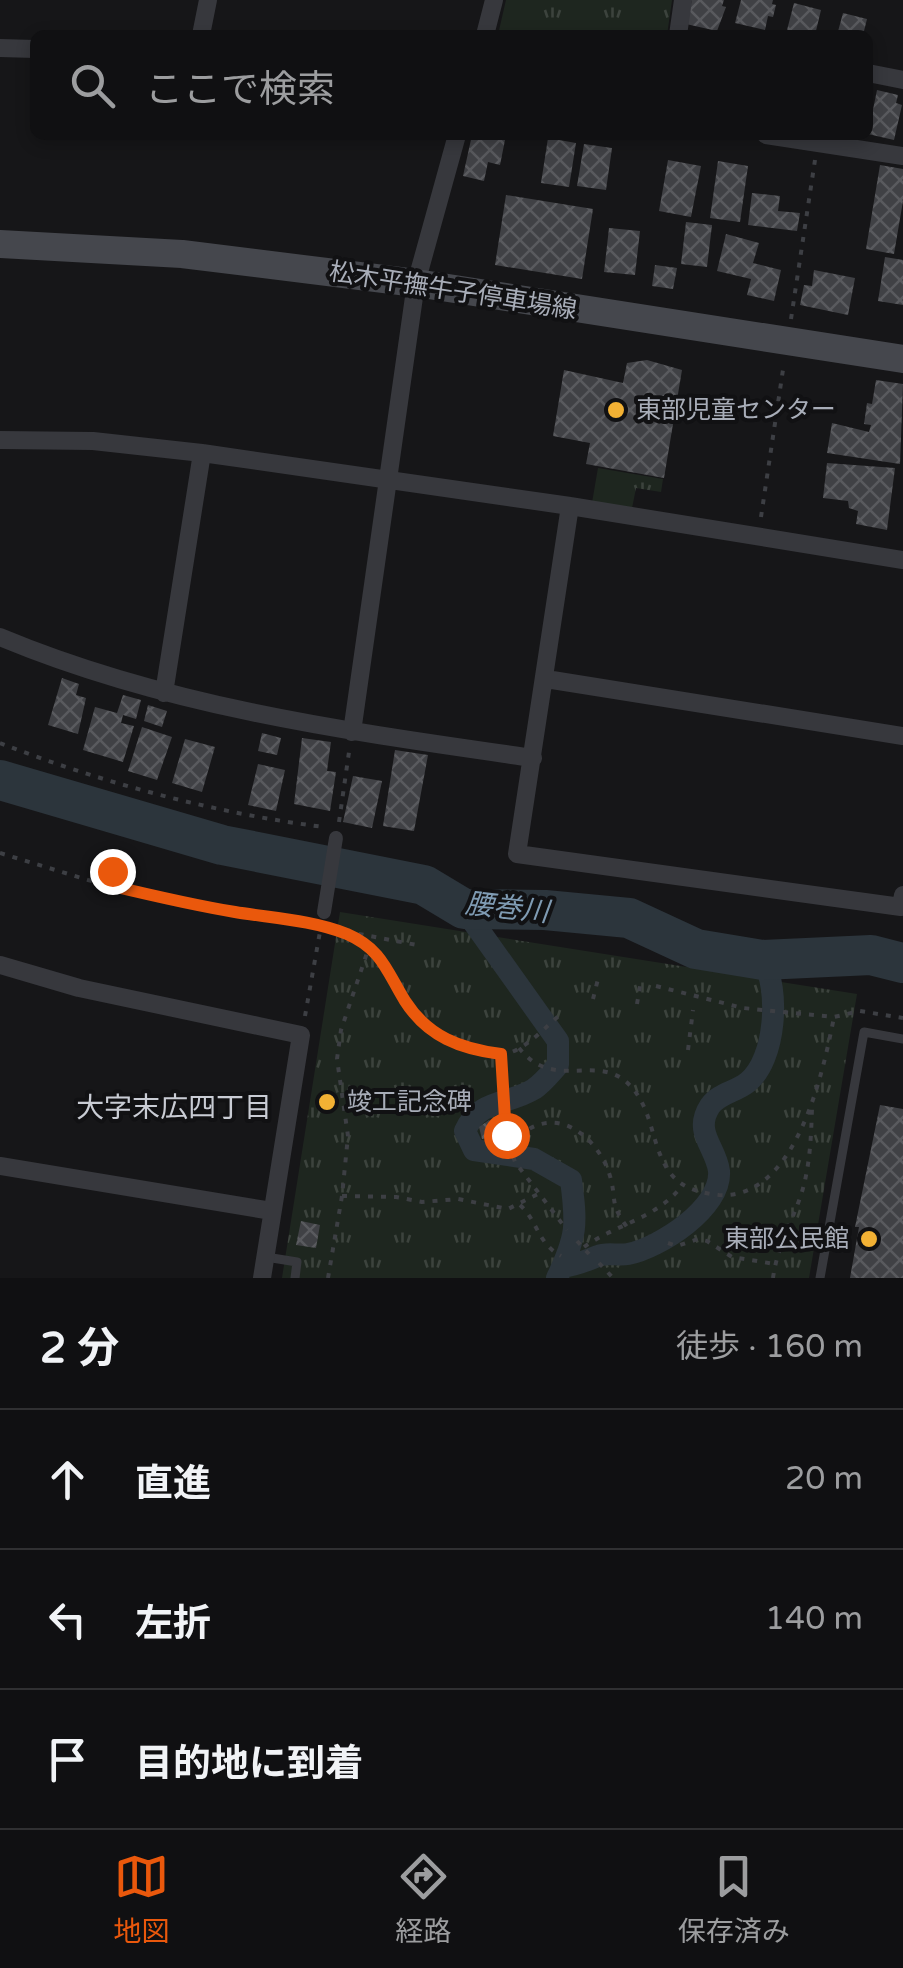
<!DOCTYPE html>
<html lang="ja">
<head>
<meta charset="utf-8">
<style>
	body { margin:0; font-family:"Varela Round","Noto Sans JP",sans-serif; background:#1e1e20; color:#f1f3f6 }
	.stop { position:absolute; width:30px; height:30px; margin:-22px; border:8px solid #ea580c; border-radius:50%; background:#fff }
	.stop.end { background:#ea580c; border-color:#fff; box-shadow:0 2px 10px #0008 }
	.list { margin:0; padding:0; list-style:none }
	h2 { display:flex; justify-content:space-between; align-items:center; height:130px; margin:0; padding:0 40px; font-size:42px }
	h2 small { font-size:32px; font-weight:400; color:#9c9d9f }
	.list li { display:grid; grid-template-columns:65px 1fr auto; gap:30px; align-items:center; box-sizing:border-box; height:140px; padding:0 40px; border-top:2px solid #303032 }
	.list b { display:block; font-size:38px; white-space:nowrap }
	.list em { font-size:32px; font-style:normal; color:#9c9d9f }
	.icon { flex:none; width:55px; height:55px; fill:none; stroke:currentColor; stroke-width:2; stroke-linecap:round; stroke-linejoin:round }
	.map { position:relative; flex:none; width:903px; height:1278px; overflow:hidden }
	.search { position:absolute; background:#101012; box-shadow:0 5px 15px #0003; left:30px; right:30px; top:30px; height:110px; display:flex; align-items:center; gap:25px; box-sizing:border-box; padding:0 35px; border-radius:15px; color:#9c9d9f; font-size:38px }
	.sheet { height:550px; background:#101012 }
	nav { display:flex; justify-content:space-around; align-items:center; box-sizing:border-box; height:140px; border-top:2px solid #303032; background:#101012; font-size:28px; color:#9c9d9f }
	nav a { display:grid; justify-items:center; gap:5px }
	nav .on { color:#ea580c }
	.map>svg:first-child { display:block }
</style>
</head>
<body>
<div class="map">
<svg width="903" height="1278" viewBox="0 0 903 1278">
	<defs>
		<pattern id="park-tufts" width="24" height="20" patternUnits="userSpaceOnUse" patternTransform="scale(2.5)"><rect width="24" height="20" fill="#1e261f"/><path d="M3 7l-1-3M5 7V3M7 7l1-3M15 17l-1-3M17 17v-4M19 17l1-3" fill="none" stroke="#3c433d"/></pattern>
		<pattern id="building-cross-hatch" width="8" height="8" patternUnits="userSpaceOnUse" patternTransform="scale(2.5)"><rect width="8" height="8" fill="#404145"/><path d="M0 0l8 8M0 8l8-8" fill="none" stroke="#595a5e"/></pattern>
	</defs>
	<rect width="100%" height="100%" fill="#161618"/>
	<path fill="url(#park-tufts)" d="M506 0H672L667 35H498Z
		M598 468 663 479 661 492 636 488 632 508 592 503Z
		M340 912 857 994 809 1278H282Z"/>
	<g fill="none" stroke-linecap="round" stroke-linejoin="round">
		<path stroke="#2c353c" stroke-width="22" d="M464 909 558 1041V1065C550 1074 543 1083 534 1089 508 1105 479 1099 465 1131L474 1150 534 1159 571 1180C577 1225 577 1236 557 1278
			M562 1267C577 1265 585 1261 598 1256 607 1252 618 1256 628 1254 659 1248 722 1208 719 1171 716 1147 693 1132 710 1106 719 1093 736 1092 748 1082 776 1059 780 989 763 960"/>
		<path stroke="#2c353c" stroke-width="40" d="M0 780 222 845 424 885 464 909 545 910 629 918 696 949 763 960 871 955 903 963"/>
	</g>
	<path fill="url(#building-cross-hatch)" d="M692 0H724L722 6 726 7 717 31 686 24Z
		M741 0H773L772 4 776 5 773 17 768 16 765 30 735 23Z
		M794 3 821 10 815 35 786 34Z
		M843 13 867 19 863 35H837Z
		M877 90 898 95 896 103 902 105 894 140 868 134Z
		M472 135H506L500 165 488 162 484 181 463 176Z
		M548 138 576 143 569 187 541 183Z
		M584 144 612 148 606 190 577 186Z
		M668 160 701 166 691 217 659 211Z
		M718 161 748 166 740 222 710 218Z
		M880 165 903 169V201L894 254 866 249Z
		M752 193 780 196 778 211 800 213 797 231 748 225Z
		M506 195 593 209 582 279 495 265Z
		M686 222 712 225 707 267 681 264Z
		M609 228 640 231 635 275 604 272Z
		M726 234 759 243 753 263 781 270 774 301 747 295 751 279 717 271Z
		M885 257 903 260V305L878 301Z
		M655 265 677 268 673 289 652 286Z
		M814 270 855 278 848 315 800 305 804 285 812 286Z
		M647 360 682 370 664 478 586 464 590 443 553 436 564 370 623 383 627 363Z
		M876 380 903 384 900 464 827 453 832 423 869 432 871 425 864 424 867 403 872 404Z
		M827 463 895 468 887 530 856 524 858 511 849 508 848 501 823 498Z
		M62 678 79 684 76 695 86 698 78 734 48 725Z
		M123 695 141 700 136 719 123 715 121 723 134 726 123 762 83 750 95 707 117 713Z
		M148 705 167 711 162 727 144 721Z
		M142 727 172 737 157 780 128 771Z
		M262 733 281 738 277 755 258 751Z
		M302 738 331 742 327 771 336 772 330 811 294 804Z
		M185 739 215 747 202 792 172 783Z
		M395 750 428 755 414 831 383 826Z
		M258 764 285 770 276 811 248 805Z
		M353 776 382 781 372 828 343 822Z
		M880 1105 903 1109V1278H850L859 1227H855Z
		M489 1120 500 1127 495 1140 482 1139 479 1127Z
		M301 1221 320 1225 316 1248 296 1245Z"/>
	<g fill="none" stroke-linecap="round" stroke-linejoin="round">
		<path stroke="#3d3f44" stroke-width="4" stroke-dasharray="5 8" stroke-linecap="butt" d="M791 319 815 160
			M761 517 784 363
			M0 743C99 782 218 814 324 827
			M339 822 349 752
			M0 853 88 880 185 904 309 924
			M108 885 112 871
			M333 929 417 945
			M344 933C384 951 384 968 405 1001 426 1034 481 1071 520 1048 535 1039 549 1024 562 1013
			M656 986 743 1008 834 1017 860 1011 903 1018
			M593 999 598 979
			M637 1004 640 986
			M305 1016 321 926
			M519 1048C552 1090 592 1056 624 1080 655 1105 649 1146 671 1174 683 1189 701 1193 719 1195 796 1200 823 1073 834 1017
			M688 1050 693 1010
			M501 1054 505 1132 515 1162 567 1230
			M494 1123 504 1114
			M508 1143C518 1138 525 1130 535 1126 569 1112 601 1145 610 1176 617 1200 609 1203 627 1227
			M342 1196 396 1197 422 1202 458 1199 508 1209 538 1194
			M520 1205C538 1221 537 1243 561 1256
			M577 1241 589 1254
			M668 1243 677 1246 698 1239 707 1241 732 1257 775 1264
			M584 1247C616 1224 656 1219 682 1186
			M599 1263 613 1278
			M328 1278 342 1196 348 1136 337 1059 341 1030 369 947
			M773 1278C777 1248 791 1224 801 1195 810 1167 811 1138 812 1109"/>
		<path stroke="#37383d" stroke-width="9" d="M266 1257 297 1262 295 1278
			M820 1278 864 1032 903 1039"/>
		<path stroke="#37383d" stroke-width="14" d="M324 912 336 838"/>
		<path stroke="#37383d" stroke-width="18" d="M201 35 208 0
			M485 35 494 0
			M678 35 683 0
			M0 48 35 49
			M868 73 903 80
			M766 135 903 156
			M0 440 93 441 202 453 570 506 903 560
			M570 506 517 854 901 907 903 895
			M0 637C170 708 352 732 533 758
			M546 679 903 736
			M164 693 202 453
			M352 732 416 283 457 135
			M0 965 79 988 301 1035 262 1278
			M0 1166 272 1211"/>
		<path stroke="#45474d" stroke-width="28" d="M0 244 182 254 416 283 903 359"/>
	</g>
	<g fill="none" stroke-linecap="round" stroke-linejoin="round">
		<path stroke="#ea580c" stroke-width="12" d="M112 871 108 885C150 895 192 905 235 912 271 918 312 920 347 934 382 949 387 972 405 1001 428 1037 461 1049 501 1054L506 1135"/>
	</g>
	<g fill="#f2b134" stroke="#111113" stroke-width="4">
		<circle cx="616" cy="410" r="10"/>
		<circle cx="327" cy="1102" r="10"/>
		<circle cx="869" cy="1239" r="10"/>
	</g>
	<g text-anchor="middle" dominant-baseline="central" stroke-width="8" stroke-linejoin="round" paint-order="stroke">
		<g font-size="25" fill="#a8adb8" stroke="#111113">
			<text transform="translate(453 291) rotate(9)">松木平撫牛子停車場線</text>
		</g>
		<g font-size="25" fill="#a8adb8" stroke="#111113" text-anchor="start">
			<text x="636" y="410">東部児童センター</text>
			<text x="347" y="1102">竣工記念碑</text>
			<text x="849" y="1239" text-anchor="end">東部公民館</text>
		</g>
		<g font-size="28" font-style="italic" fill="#7f9bb3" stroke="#111113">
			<text transform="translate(507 908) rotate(6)">腰巻川</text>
		</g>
		<g font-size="28" fill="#c9ccd4" stroke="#111113">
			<text x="174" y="1108">大字末広四丁目</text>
		</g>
	</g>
</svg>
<div class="stop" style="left:506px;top:1135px"></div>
<div class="stop end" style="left:112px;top:871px"></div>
<div class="search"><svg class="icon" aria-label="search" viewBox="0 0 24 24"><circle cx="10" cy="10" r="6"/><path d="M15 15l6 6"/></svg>ここで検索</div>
</div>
<section class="sheet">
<h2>2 分<small>徒歩 · 160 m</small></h2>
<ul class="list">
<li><svg class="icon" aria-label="ahead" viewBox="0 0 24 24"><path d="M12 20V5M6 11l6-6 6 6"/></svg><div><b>直進</b></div><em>20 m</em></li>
<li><svg class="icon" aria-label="left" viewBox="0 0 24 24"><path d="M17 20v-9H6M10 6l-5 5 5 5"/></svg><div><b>左折</b></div><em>140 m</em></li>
<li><svg class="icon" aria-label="arrive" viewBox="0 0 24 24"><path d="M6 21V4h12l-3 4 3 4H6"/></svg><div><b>目的地に到着</b></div></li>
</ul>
</section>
<nav>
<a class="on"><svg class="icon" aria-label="map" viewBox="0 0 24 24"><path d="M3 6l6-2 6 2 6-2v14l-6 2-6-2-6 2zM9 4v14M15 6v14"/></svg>地図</a>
<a><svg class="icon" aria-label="directions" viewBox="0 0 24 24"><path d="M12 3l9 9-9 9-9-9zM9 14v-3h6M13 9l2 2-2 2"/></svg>経路</a>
<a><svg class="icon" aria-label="saved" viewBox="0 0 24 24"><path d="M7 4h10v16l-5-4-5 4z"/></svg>保存済み</a>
</nav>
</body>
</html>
